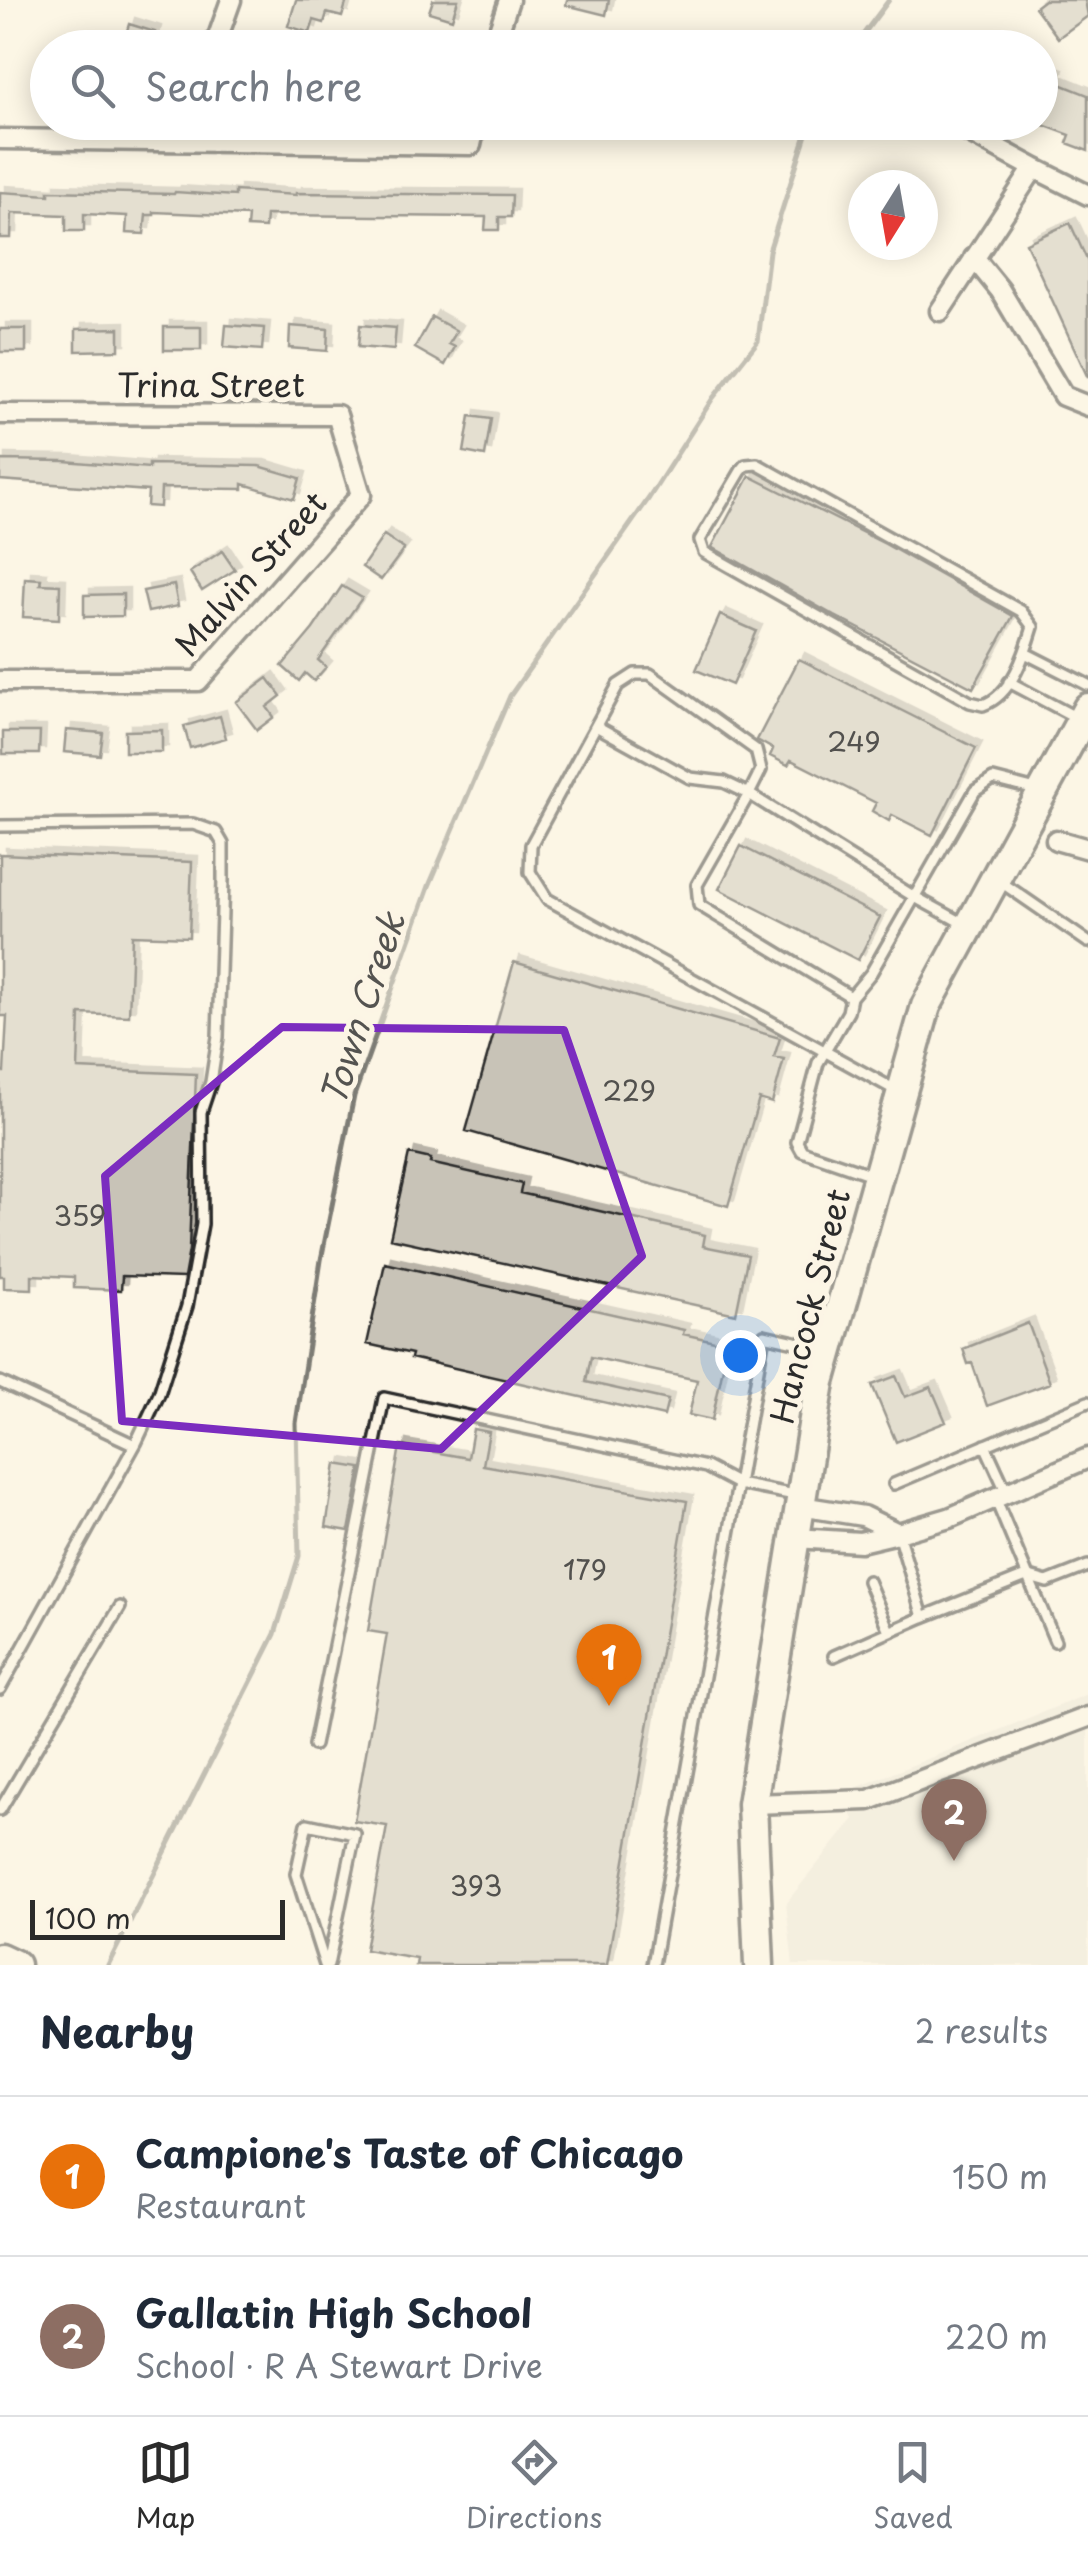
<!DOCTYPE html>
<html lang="en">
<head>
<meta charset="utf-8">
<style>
	body { margin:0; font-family:"Playpen Sans",sans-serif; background:#f2f2f3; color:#1f2937 }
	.compass { position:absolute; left:848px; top:170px; width:90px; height:90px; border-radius:50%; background:#fff; box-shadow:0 5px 25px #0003; rotate:191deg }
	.scale { position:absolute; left:30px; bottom:25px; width:255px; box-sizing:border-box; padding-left:10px; border:5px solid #2b2b2b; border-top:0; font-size:28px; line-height:35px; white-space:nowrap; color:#2b2b2b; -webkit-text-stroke:8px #fcf5e5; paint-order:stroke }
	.you { position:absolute; left:740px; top:1355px; width:35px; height:35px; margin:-25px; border:8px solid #fff; border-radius:50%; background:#1a73e8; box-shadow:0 0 0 15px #1a73e833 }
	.badge { display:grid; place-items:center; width:65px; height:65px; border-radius:50%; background:#2b2b2b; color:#fff; font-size:32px; font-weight:700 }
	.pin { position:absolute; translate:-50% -82px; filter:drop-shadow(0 2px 5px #0008) }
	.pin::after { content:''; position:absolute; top:52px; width:35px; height:30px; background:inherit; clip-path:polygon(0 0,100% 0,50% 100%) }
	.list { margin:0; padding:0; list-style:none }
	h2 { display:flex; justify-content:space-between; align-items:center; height:130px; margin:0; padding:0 40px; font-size:42px }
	h2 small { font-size:32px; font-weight:400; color:#747a83 }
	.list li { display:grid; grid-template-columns:65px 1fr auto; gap:30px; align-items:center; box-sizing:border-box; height:160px; padding:0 40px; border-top:2px solid #e0e1e3 }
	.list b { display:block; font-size:38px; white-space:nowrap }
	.list p { margin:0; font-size:32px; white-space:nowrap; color:#747a83 }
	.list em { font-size:32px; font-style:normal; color:#747a83 }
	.icon { flex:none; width:55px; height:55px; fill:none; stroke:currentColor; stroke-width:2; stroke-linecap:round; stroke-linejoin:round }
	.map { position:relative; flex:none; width:1088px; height:1965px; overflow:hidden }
	.search { position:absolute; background:#fff; box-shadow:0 5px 25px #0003; left:30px; right:30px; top:30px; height:110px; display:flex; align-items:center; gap:25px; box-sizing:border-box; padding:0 35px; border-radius:55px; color:#747a83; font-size:38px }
	.sheet { height:450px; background:#fff }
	nav { display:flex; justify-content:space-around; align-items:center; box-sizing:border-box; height:140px; border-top:2px solid #e0e1e3; background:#fff; font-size:28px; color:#747a83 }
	nav a { display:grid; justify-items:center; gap:5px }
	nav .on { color:#2b2b2b }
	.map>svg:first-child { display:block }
</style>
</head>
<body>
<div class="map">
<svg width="1088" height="1965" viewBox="0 0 1088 1965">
	<defs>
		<filter id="shadow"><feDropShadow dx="6" dy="-6" stdDeviation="0" flood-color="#0004"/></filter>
	</defs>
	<rect width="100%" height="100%" fill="#fcf5e5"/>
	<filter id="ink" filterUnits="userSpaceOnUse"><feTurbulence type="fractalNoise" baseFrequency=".01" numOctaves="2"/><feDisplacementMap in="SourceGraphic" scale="20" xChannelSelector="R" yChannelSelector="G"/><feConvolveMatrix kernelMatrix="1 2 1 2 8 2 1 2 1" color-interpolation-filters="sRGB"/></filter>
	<g filter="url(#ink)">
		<path fill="#ece6d7" d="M1088 1694V1965H793L786 1903 854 1819 841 1794Z"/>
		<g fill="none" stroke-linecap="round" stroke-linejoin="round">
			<path stroke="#7d7b74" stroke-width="5" d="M853 48 889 0
				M108 1965 275 1634 299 1556 296 1423 321 1260 354 1096 429 886 510 696 649 498 713 398 758 341 769 251 810 122"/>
		</g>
		<path fill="#c8c3b7" stroke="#2b2b2b" stroke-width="2.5" filter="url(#shadow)" d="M296 0H347L342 17 327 13 324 23 314 20 310 33 288 26Z
			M433 0H458L452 19 429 12Z
			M567 0H609L606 15 566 5Z
			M1044 0H1085L1088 16 1058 38 1035 7Z
			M129 24 155 32 151 48H122Z
			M1040 69 1057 75 1055 82 1088 95V151L1067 143 1070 135 1040 124Z
			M49 191 174 194 175 192 235 196V191L296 195V193L512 195 511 217H499V230H485L486 217 266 215 265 228 247 227 248 216 154 212V215H146L144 234 126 233 127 216 84 214V231H66V215L12 213 11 238H0V192L49 195Z
			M1070 223 1088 262V378L1026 243Z
			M432 317 457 331 449 344 455 347 445 365 415 348Z
			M226 325 264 328 262 350 224 347Z
			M360 325 396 328 394 350 358 347Z
			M290 326 328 329 327 351 289 348Z
			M164 327H201V350H164Z
			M119 328V350L76 351V329Z
			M0 329H26V352H0Z
			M470 416 491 419 485 456 464 452Z
			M0 460 64 461 149 468V464L259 466 300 478 294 499 243 484V489L161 488 160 507 147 506 148 491 0 480Z
			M750 476 885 544 1013 616 973 688 835 616 712 547Z
			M384 535 404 549 381 580 362 567Z
			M222 551 235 570 202 591 190 572Z
			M25 578 41 579 40 584 60 585 59 619 23 617Z
			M174 585 178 606 148 612 143 591Z
			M342 586 362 598 318 660 326 667 314 681 305 673 299 681 282 666 313 629Z
			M123 594V616L84 617V595Z
			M720 615 756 631 732 685 696 670Z
			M799 659 976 748 932 835 892 815 889 821 872 811 876 803 791 760 788 765 770 756 773 749 757 740Z
			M268 678 281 696 267 707 274 717 257 730 236 702Z
			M220 716 226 738 190 748 184 726Z
			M66 730 103 733 100 755 64 752Z
			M162 730V752H125V731Z
			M3 732H40L39 754H3Z
			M741 846 880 917 858 960 719 889Z
			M0 854 192 862 189 937 132 935 129 1016 80 1014 78 1069 196 1074 189 1250 184 1278 122 1276 121 1290 74 1288V1277L32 1275V1289L4 1288V1276H0V1072H4L7 1016H0Z
			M514 962 780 1038 774 1057 784 1059 772 1103 759 1099 728 1206 466 1131Z
			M409 1154 431 1159 430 1163 522 1184 520 1193 705 1235 703 1246 748 1255 736 1314 390 1238Z
			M385 1263 684 1330 683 1334 728 1344 712 1420 689 1415 697 1380 591 1357 586 1382 668 1400 664 1416 411 1358 412 1354 367 1344Z
			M1028 1323 1050 1383 987 1406 972 1363 968 1364 963 1349Z
			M896 1376 905 1397 931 1387 946 1422 896 1442 872 1385Z
			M473 1429 489 1432 483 1465 687 1501 607 1965H416L417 1959 365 1950 387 1826 354 1821 387 1634 368 1631 400 1446 468 1458Z
			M336 1464 361 1468 349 1531 326 1527Z"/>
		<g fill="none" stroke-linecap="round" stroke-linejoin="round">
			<defs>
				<path id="lane" d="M757 464 1021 611 1033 627C1025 654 1012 695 983 705L970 702 704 552 700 540 741 471 746 465Z
					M1025 653 1088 685
					M1009 682 1077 718
					M596 726 690 778 724 782 749 794 697 885 699 905 851 997
					M0 826 193 824 216 832 223 844V880L218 1037 211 1082 201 1112 202 1224 187 1306 159 1394 136 1443 0 1689
					M998 880 1088 942
					M899 1092 547 899 530 872 531 845 618 685 635 674H650L756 750 761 770 749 794 913 896 966 925
					M875 1176 802 1151 797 1142 818 1063 848 1012 851 997 871 973 975 791 993 779 1040 791
					M0 1382 135 1445
					M985 1445 1007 1493
					M894 1484 1088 1402
					M995 1498 1055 1641
					M868 1581 889 1631
					M923 1617 1026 1576 1047 1582 1088 1566
					M834 1656 923 1617 898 1533
					M314 1745 384 1398 706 1467 738 1484 764 1335 826 1349
					M0 1810 120 1607
					M325 1965 296 1874 307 1824 355 1834 328 1965
					M653 1965 738 1484 795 1495"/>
				<path id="street" d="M214 48 231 0
					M493 48 509 0
					M955 125 1034 168
					M0 139 471 145 476 122
					M974 258 1000 290 1063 396 1088 406
					M940 311 1034 168 1088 195
					M0 414 337 415 361 495 198 681H0
					M1056 840 1088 849
					M800 1506 863 1516 898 1533
					M795 1538 860 1542 898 1533 949 1518 1088 1458
					M752 1804 869 1800 1088 1717"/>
				<path id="secondary" d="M0 1958 15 1965
					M759 1965 752 1804 820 1382 926 1006 1088 708"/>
			</defs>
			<use href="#lane" stroke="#2b2b2b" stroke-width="16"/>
			<use href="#street" stroke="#2b2b2b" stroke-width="25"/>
			<use href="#secondary" stroke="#2b2b2b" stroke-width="35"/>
			<use href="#lane" stroke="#fcf5e5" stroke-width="9"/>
			<use href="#street" stroke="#fcf5e5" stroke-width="18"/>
			<use href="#secondary" stroke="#fcf5e5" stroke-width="28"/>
		</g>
	</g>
	<path d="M0 0H1088V1965H0ZM282 1027 564 1030 642 1256 441 1449 122 1421 105 1176Z" fill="#fcf5e5" fill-opacity=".55" fill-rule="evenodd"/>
	<path fill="none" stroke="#7b2cbf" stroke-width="8" stroke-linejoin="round" d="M282 1027 564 1030 642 1256 441 1449 122 1421 105 1176Z"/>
	<g text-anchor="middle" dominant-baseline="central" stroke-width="10" stroke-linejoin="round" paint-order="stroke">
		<g font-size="28" fill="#52514e">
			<text x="854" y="740">249</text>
			<text x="629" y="1089">229</text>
			<text x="80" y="1214">359</text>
			<text x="585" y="1568">179</text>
			<text x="476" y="1884">393</text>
		</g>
		<g font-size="32" fill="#2b2b2b" stroke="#fcf5e5">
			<text x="211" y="384">Trina Street</text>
			<text transform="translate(250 573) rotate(-48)">Malvin Street</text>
			<text transform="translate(809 1306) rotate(-76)">Hancock Street</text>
		</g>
		<g font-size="35" font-style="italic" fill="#545350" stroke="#fcf5e5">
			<text transform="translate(361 1008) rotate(-72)">Town Creek</text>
		</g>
	</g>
</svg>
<svg class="compass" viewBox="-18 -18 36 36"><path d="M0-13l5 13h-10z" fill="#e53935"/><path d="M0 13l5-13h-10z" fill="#747a83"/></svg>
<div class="scale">100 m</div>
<div class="you"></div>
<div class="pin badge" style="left:609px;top:1706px;background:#e8710a">1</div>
<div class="pin badge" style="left:954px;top:1861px;background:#8d6e63">2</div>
<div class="search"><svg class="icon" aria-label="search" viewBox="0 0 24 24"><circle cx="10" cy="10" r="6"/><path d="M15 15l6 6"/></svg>Search here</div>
</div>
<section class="sheet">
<h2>Nearby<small>2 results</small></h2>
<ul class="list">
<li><span class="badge" style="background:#e8710a">1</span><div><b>Campione's Taste of Chicago</b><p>Restaurant</p></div><em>150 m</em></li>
<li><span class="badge" style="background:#8d6e63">2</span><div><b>Gallatin High School</b><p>School · R A Stewart Drive</p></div><em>220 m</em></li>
</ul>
</section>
<nav>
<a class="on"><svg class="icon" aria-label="map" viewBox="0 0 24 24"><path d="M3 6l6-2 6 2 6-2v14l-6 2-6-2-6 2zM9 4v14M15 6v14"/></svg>Map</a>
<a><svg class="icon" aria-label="directions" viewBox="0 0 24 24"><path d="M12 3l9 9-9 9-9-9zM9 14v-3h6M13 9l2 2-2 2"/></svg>Directions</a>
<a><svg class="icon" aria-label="saved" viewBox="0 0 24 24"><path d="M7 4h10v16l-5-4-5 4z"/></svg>Saved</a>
</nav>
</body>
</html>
